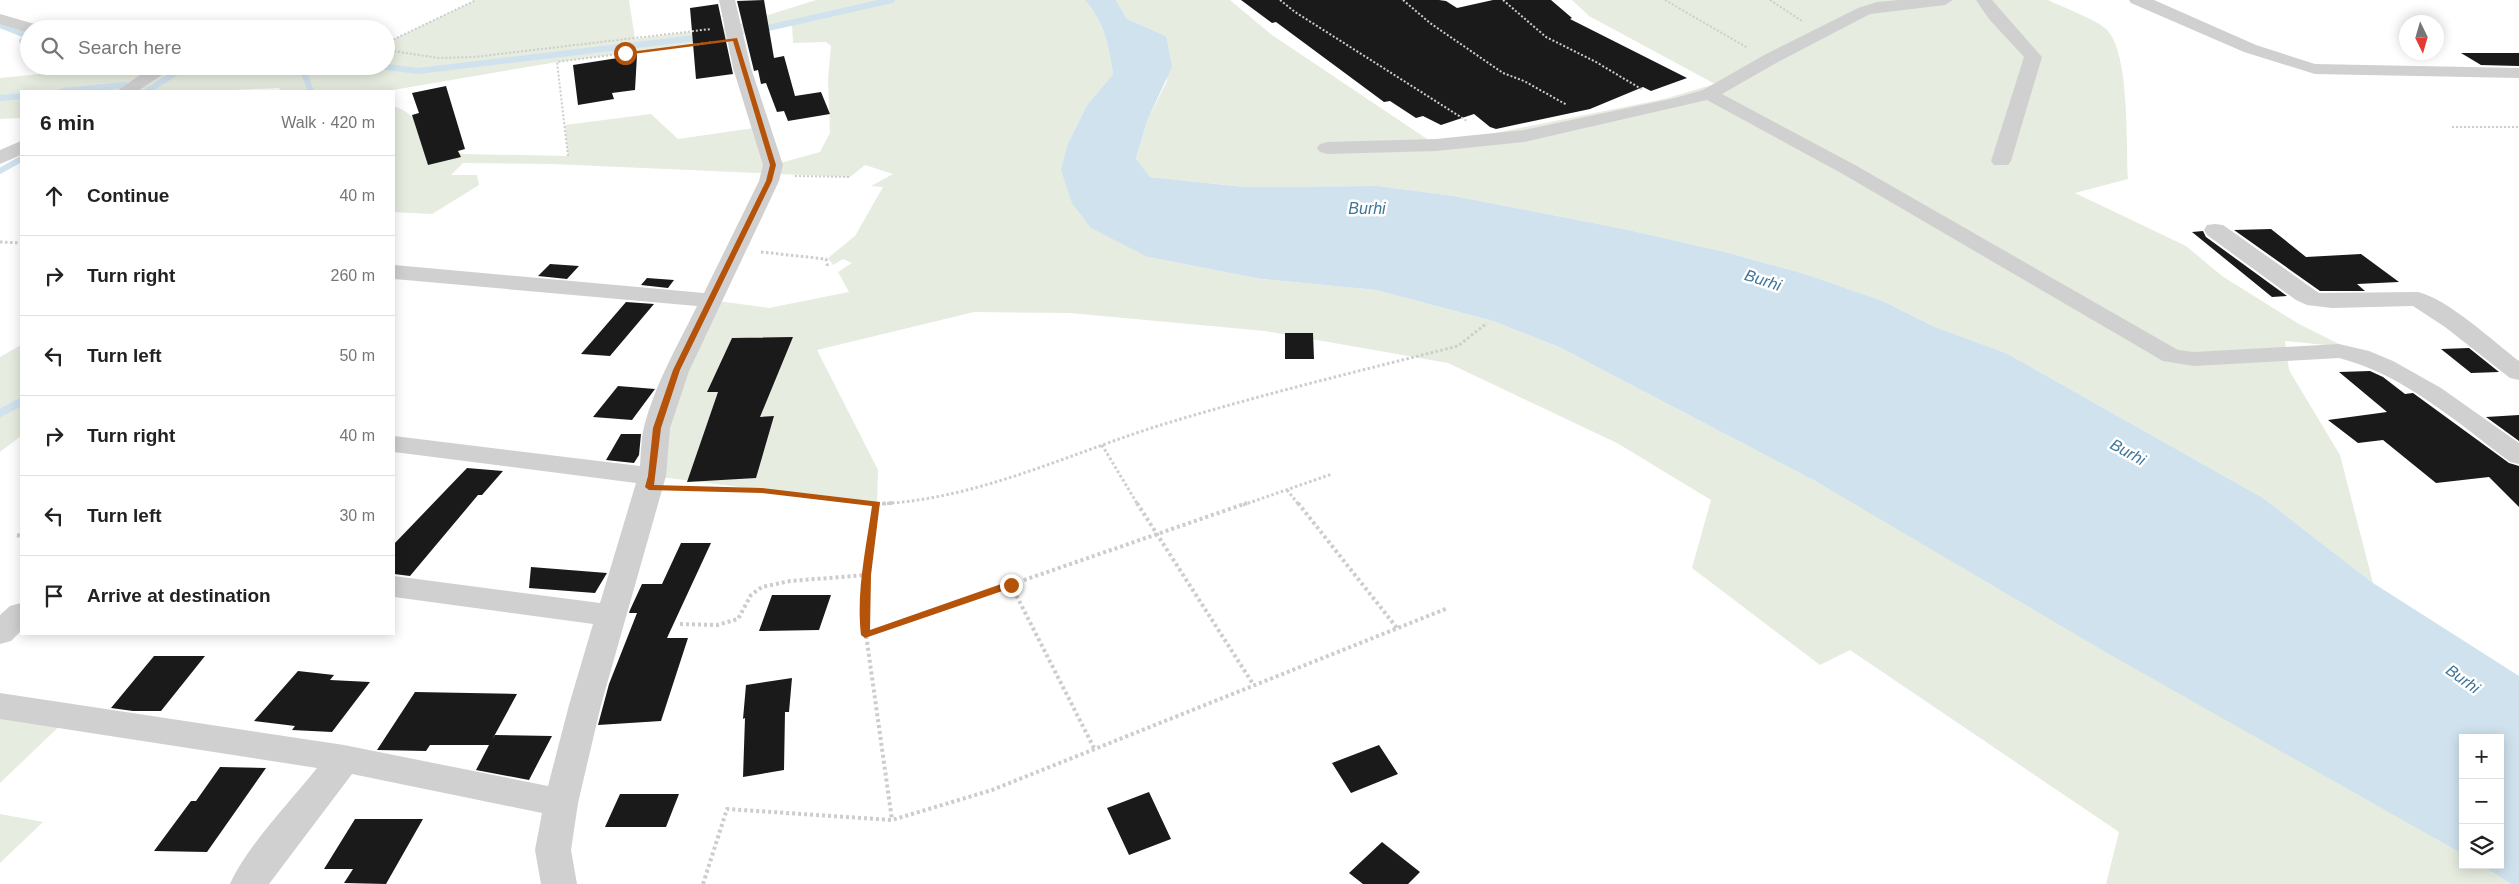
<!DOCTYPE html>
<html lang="en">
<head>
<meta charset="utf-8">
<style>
	body { margin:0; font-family:Helvetica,sans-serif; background:#f2f2f2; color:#222 }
	.controls { position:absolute; right:15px; bottom:15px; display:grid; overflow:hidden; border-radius:0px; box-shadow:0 2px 12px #0003 }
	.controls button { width:45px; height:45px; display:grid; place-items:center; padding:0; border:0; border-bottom:1px solid #e0e0e0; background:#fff; color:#222; font:25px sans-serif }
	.compass { position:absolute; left:2399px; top:15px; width:45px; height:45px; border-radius:50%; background:#fff; box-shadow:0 2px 12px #0003; rotate:175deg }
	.stop { position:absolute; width:15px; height:15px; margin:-11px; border:4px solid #b45309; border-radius:50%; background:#fff }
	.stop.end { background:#b45309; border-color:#fff; box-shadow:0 1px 5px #0008 }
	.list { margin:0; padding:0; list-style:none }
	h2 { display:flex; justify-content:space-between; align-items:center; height:65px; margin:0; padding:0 20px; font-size:21px }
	h2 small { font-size:16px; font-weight:400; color:#767676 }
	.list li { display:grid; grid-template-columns:32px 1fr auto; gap:15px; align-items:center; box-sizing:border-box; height:80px; padding:0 20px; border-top:1px solid #e0e0e0 }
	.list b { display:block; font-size:19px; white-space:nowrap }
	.list em { font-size:16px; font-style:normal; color:#767676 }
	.icon { flex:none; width:28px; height:28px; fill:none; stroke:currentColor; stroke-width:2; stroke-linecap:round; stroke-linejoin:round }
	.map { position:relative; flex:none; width:2519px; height:884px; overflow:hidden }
	.search { position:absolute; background:#fff; box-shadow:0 2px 12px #0003; left:20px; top:20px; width:375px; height:55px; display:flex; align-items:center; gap:12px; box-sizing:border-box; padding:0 18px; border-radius:28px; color:#767676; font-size:19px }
	.panel { position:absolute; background:#fff; box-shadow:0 2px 12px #0003; left:20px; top:90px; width:375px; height:545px; border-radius:0px }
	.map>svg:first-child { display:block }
</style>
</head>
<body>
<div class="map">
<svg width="2519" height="884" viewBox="0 0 2519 884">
	<rect width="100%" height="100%" fill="#fff"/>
	<path fill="#e6ecdf" d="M476 0H629L635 39 734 26 816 0H1085C1104 22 1109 45 1113 74L1087 105 1068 143 1148 257 1261 279 1376 290 1493 321 1559 347 1817 482 2444 842 2463 854V865H2481L2511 884H2106L2119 832 1850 650 1820 665 1692 568 1711 500 1617 443 1448 363 1265 331 1070 313 974 312 817 350 878 470 877 504 652 476 710 300 769 308 849 292 838 272 852 263 843 259 833 265 828 258 855 236 883 187 871 186 893 174 865 165 850 177 552 164 463 163 451 175H477L479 185 432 214 394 212V106L403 110 439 136 442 147 463 154 568 156 565 125 651 114 678 139 761 127 773 165 820 152 830 133 828 79 831 46 826 42 793 43 792 24 749 31 735 39 557 62 387 91H281L279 88 206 91H21V118L0 119V78L119 66H386V43Z
		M1116 0H1230L1272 35 1436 145 1664 99 1715 84 1589 16 1572 0H2048C2062 7 2098 20 2107 30 2130 54 2126 144 2128 179L2075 193 2186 246 2222 276 2299 324 2345 347 2285 341 2289 370 2340 455 2373 583 2263 498 2006 353 1935 327 1883 301 1805 274 1725 252 1624 229 1454 196 1378 186 1245 187 1150 177 1136 160 1147 121 1167 81 1166 36 1127 19Z
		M21 345V436L0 452V357Z
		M0 706 68 718 0 783Z
		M0 814 43 822 0 863Z"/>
	<path fill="#cfe2ee" d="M1085 0H1116L1127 19 1166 36 1172 67 1147 121 1136 159 1150 177 1245 187 1378 186 1454 196 1624 229 1725 252 1805 274 1883 301 1935 327 2006 353 2263 498 2373 583 2519 676V884H2511L2481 865H2500V738H2463V854L2109 654 1817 482 1559 347 1493 321 1376 290 1261 279 1148 257 1091 228 1072 203 1061 170 1068 143 1087 105 1113 74C1109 45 1104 22 1085 0Z"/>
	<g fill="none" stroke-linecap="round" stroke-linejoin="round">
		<path stroke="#cfe2ee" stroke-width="6" d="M0 25 28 36 22 41 29 42
			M759 30 892 0
			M379 66 418 71 704 37
			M63 91 125 85
			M147 91 182 69 199 66
			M311 91 303 71 356 66
			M0 98 21 96
			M0 171 21 159"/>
		<path stroke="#cfe2ee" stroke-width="8" d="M0 413 21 402"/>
	</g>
	<path fill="#1a1a1a" d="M764 0 774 58 784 56 795 96 821 92 830 114 788 121 784 111 777 112 766 83 761 84 758 70 754 71 737 1Z
		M1241 0H1439L1446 1 1457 8 1493 0H1551L1572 18 1570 19 1687 78 1651 91 1643 87 1590 109 1496 129 1490 127 1474 114 1441 125 1423 116 1416 118 1390 101 1384 102 1276 22 1272 23Z
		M718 4 733 74 696 79 690 8Z
		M2461 53H2519V66L2481 65Z
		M637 55 635 90 612 93 614 99 578 105 573 65Z
		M446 86 465 149 458 151 461 157 428 165 412 115 419 113 412 93Z
		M2271 229 2306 257 2361 254 2399 282 2357 284 2365 291H2320L2234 230Z
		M2203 231 2206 237 2287 296 2272 297 2192 232Z
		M550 264 579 266 567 279 538 276Z
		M647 278 674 280 668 288 641 285Z
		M626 302 654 304 610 356 581 354Z
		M1285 333H1313L1314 359H1285Z
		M793 337 760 417 774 416 756 478 687 482 718 392H707L732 338Z
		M2469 348 2499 372 2471 373 2441 349Z
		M2370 371 2383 377 2405 394 2413 393 2509 463 2519 466V507L2489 477 2436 483 2383 440 2358 443 2328 420 2387 412 2339 372Z
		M618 386 655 389 632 420 593 417Z
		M2519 415V441L2486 417Z
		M621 434H641L639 455 634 463 606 460Z
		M467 468 503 471 482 495H478L410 576 394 574V544Z
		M681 543H711L667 638H688L661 721 598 725 609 684 637 613H629L630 610 642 584H662Z
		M531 567 607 573 595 593 529 588Z
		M772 595H831L819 630 759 631Z
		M154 656H205L161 711H133L111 708Z
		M298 671 334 675 330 680 370 682 332 732 292 730 295 726 254 721Z
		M792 678 789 712H785L784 770 743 777 745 718 743 719 746 685Z
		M415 692 517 694 492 740 495 735 552 736 529 780 476 770 489 745H430L426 751 377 750Z
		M1379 745 1398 774 1351 793 1332 763Z
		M220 767 266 768 207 852 154 851 191 801H196Z
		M1149 792 1171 839 1129 855 1107 808Z
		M620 794H679L666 827H605Z
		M355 819H423L386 884 344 883 353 869H324Z
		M1382 842 1420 872 1408 884H1363L1349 873Z"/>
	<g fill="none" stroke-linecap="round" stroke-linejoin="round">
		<path stroke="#cdcdcd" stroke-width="2" stroke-dasharray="2 2" stroke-linecap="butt" d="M1280 0 1295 12 1467 121
			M1403 0 1430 23 1503 73 1524 81 1567 105
			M1503 0 1546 37 1596 62 1643 90
			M1665 0 1748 48
			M1770 0 1802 21
			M386 43 476 0
			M386 50 439 58 474 57 711 29
			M2452 127H2519
			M568 156 557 62 714 42
			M795 176 850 177"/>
		<path stroke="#cdcdcd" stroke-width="3" stroke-dasharray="2.5 2.5" stroke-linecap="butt" d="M0 242 21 243
			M761 252 826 259 828 268
			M1102 445 1138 505
			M677 488 762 491 877 505
			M1287 490 1299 505
			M877 504C976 500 1068 454 1161 425 1259 395 1359 371 1458 346L1487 323
			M1243 505 1332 474"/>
		<path stroke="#cdcdcd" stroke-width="4" stroke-dasharray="3 3" stroke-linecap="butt" d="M872 503 877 504 867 575 864 620 892 820
			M1137 503 1253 684
			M1298 503 1397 628
			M877 504 892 503
			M17 535 21 536
			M1011 585 1094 748
			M680 624 717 625 738 619 751 595 762 587 790 581 867 575
			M865 635 1247 503
			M703 884 727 809 892 820 992 790 1448 608"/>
		<path fill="#d0d0d0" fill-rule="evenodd" d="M719 0H735L751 68 783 165 779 181 689 371 670 428 666 476 601 705 578 803 571 850 577 884H541L535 850 542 813 352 774 269 884H230C248 845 289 803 317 768L0 719V693L344 745 548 786 569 705 593 624 394 597V576L600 603 636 483 394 452V436L640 466C641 453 641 439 644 427 655 384 678 345 697 306L394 279V265L704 293 759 181 763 165 733 68Z
			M1899 0H1953L1945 5 1870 14 1778 62 1722 94 1855 165 2178 350 2194 352 2339 344 2369 351 2393 361 2441 388 2519 443V464L2510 462C2458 423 2403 374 2339 358L2194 366 2163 361 1841 173 1707 100 1524 142 1436 151 1327 154 1320 152 1317 148 1320 144 1327 142 1436 139 1524 130 1675 98 1703 90 1766 54 1858 8 1877 2Z
			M1976 0H1992L2042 57 2011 161 2008 165H1994L1991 161 2024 57 1989 19Z
			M2129 0H2154L2256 45 2315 64 2519 68V78L2315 74 2244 52 2131 3Z
			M0 14 38 25 40 29H29V33L0 24Z
			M153 66H175L138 91H117Z
			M21 141V155L0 164V150Z
			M2215 224 2223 225 2319 293 2418 292C2448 299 2494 342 2519 361V380L2510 378 2445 327 2413 306 2332 308 2307 305 2296 300 2207 235 2204 230 2207 225Z
			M21 603V631L11 641 0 644V615L10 606Z"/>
	</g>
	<path fill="#b45309" d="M737 38 776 165 772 181 680 370 661 428 654 485 762 488 880 502 871 575 870 630 1007 582H1014V587L865 638 861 635C856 593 866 548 872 506L762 493 649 490 645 487 648 476 653 428 673 370 766 181 770 165 733 41 625 55 622 53Z"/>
	<g text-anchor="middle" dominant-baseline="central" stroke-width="5" stroke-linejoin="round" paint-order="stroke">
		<g font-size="16" font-style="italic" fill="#3f7597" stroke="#fff">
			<text x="1367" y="208">Burhi</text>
			<text transform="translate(1763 280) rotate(18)">Burhi</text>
			<text transform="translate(2128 452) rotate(29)">Burhi</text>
			<text transform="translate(2463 679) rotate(36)">Burhi</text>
		</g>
	</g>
</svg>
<div class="controls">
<button>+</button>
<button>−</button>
<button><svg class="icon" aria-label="layers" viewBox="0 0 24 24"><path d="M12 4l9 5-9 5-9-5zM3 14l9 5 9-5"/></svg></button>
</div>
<svg class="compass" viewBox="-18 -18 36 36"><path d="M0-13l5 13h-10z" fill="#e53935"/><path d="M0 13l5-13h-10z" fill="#767676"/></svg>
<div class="stop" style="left:625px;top:53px"></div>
<div class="stop end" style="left:1011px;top:585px"></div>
<div class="search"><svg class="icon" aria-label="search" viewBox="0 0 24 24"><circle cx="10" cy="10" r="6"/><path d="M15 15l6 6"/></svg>Search here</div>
<section class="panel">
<h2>6 min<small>Walk · 420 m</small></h2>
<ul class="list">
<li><svg class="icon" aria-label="ahead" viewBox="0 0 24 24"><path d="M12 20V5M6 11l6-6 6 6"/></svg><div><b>Continue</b></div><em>40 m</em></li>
<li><svg class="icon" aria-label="right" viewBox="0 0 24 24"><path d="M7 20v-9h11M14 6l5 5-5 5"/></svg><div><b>Turn right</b></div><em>260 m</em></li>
<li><svg class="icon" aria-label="left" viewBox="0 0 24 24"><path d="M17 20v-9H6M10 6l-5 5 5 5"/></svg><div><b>Turn left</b></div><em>50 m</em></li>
<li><svg class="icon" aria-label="right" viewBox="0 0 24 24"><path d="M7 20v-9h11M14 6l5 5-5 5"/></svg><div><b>Turn right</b></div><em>40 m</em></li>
<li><svg class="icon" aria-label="left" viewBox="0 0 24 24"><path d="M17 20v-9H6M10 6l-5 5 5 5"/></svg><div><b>Turn left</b></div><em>30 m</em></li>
<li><svg class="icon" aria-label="arrive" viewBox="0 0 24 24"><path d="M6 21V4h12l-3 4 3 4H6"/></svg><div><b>Arrive at destination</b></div></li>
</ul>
</section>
</div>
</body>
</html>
